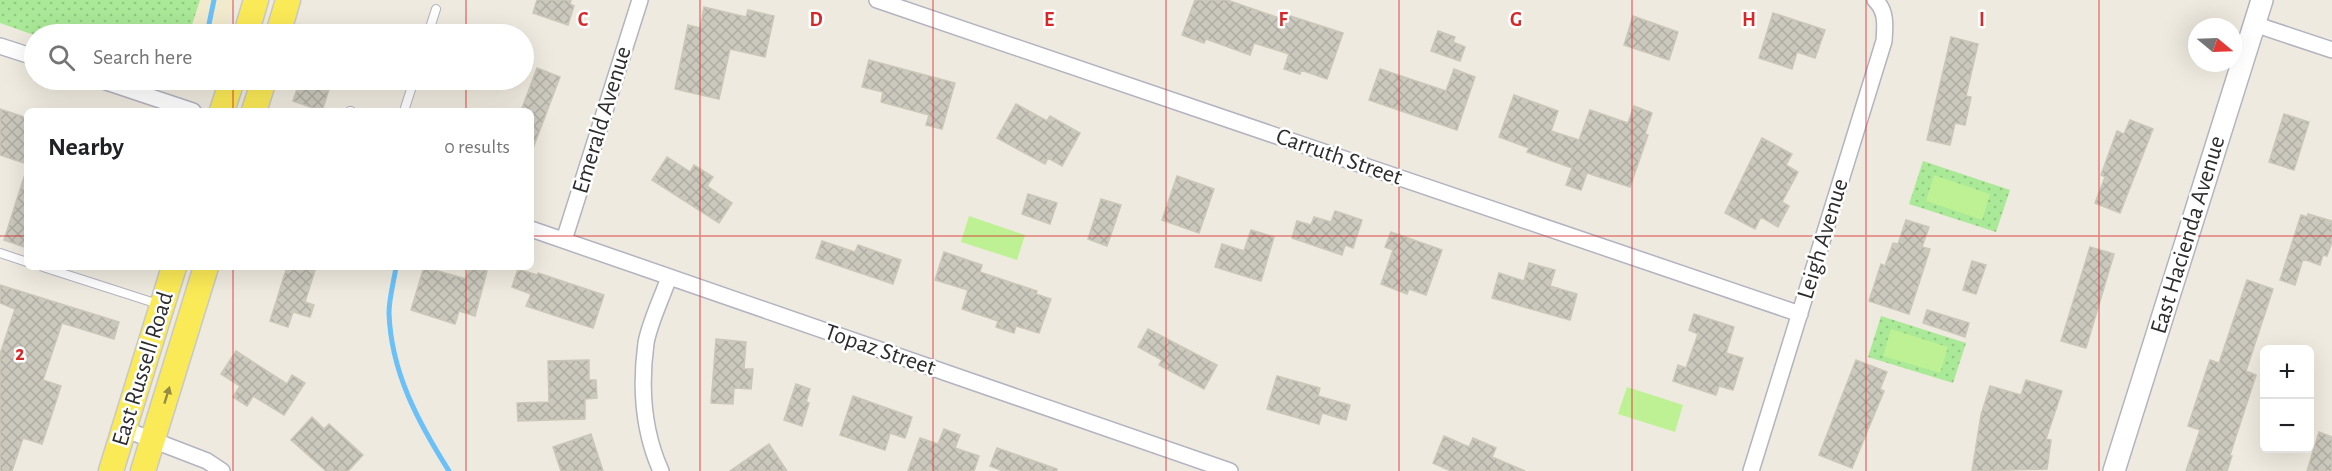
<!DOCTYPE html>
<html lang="en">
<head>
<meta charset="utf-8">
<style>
	body { margin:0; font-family:"Alegreya Sans",sans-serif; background:#f2f2f2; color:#202124 }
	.controls { position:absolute; right:18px; bottom:18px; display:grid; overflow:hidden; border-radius:9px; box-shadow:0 6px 24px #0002 }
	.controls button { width:54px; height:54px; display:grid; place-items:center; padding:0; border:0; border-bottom:2px solid #e0e0e0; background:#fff; color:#202124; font:30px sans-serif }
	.compass { position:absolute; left:2188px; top:18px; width:54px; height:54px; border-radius:50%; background:#fff; box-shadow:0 6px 24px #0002; rotate:109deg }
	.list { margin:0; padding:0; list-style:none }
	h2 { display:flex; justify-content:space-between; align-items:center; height:78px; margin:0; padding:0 24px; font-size:26px }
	h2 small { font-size:20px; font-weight:400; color:#757577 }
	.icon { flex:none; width:33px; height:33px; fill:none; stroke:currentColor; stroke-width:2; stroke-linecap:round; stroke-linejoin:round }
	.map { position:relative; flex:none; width:2332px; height:471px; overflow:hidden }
	.search { position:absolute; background:#fff; box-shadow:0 6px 24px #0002; left:24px; top:24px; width:510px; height:66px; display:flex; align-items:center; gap:15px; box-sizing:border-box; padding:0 21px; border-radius:33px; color:#757577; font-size:22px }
	.panel { position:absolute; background:#fff; box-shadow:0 6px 24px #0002; left:24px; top:108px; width:510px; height:162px; border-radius:9px }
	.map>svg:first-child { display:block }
</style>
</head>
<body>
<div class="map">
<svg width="2332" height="471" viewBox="0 0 2332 471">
	<defs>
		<pattern id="grass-dots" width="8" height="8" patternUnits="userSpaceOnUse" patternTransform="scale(1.5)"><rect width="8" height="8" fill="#a9e997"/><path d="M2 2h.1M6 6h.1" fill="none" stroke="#92c882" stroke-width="1.8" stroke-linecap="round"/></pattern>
		<pattern id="building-cross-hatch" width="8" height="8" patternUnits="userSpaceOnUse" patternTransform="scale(1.5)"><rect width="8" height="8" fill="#cbc8bd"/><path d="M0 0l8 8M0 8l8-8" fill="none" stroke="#afaca3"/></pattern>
	</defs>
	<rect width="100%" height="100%" fill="#efeadf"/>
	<path fill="#f2eacd" d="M0 0H234L224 34 34 35 0 23Z"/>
	<path fill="url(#grass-dots)" d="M0 0H200L189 34 34 35 0 23Z
		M1923 161 2010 190 1996 232 1909 204Z
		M1881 316 1966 343 1953 383 1868 357Z"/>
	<path fill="#bdf193" d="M1934 175 1990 194 1982 220 1926 201Z
		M969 216 1025 235 1017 260 961 242Z
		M1891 329 1948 347 1940 373 1883 356Z
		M1627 387 1683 405 1675 432 1618 414Z"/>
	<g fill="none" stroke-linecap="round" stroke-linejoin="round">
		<path stroke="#6bc0f8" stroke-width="5" d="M209 24 214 0
			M396 267C394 281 389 298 389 313 391 372 418 422 449 471"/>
	</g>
	<path fill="url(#building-cross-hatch)" stroke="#cbc7b8" stroke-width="1.5" d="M537 0H571L570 4 574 6 568 25 533 13Z
		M1195 0H1227L1279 18 1281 13 1343 33 1327 79 1301 70 1300 74 1284 69 1289 54 1254 43 1250 55 1206 39 1204 43 1182 35Z
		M704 7 746 17 748 10 774 16 765 57 730 49 719 99 675 89 688 25 700 28Z
		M1773 13 1825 30 1815 58 1797 52 1792 69 1759 58Z
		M1633 16 1678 32 1669 60 1624 45Z
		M1438 31 1455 37 1453 42 1465 47 1460 61 1431 51Z
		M1951 37 1978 44 1966 96 1971 97 1965 125 1955 123 1950 145 1927 140Z
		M869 60 955 83 942 129 926 125 929 115 881 102 883 92 862 87Z
		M537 68 560 77 532 151 531 111H521Z
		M1380 69 1446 91 1454 69 1475 77 1457 130 1369 100Z
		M300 80H332L322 111 293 101Z
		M1514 95 1558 111 1551 131 1579 140 1590 110 1628 123 1634 106 1652 113 1645 134 1648 135 1630 187 1587 173 1581 190 1566 185 1572 168 1527 152 1529 148 1499 137Z
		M1016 104 1047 121 1050 116 1080 133 1062 166 1048 158 1045 164 997 138Z
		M0 109 27 118V164L0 155Z
		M2284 114 2309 122 2294 170 2269 162Z
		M2130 120 2153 129 2120 213 2095 203 2105 177 2101 175 2117 131 2124 134Z
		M1762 138 1792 154 1786 165 1798 172 1782 202 1789 206 1778 227 1761 217 1755 229 1725 213Z
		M667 157 690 172 694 165 713 177 707 186 732 203 719 223 652 180Z
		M1177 176 1214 189 1199 233 1162 220Z
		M24 177 27 178V248L4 240Z
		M1028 194 1057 203 1050 224 1022 214Z
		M1101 199 1121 205 1107 246 1088 239Z
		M1335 211 1362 220 1353 248 1345 245 1342 255 1292 238 1297 221 1311 225 1314 217 1331 222Z
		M2308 214 2332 221V242L2327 256 2323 255 2320 265 2303 259 2295 285 2280 280 2301 215 2307 217Z
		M1906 220 1929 227 1922 247 1930 249 1909 314 1869 301 1881 264 1885 266 1893 243 1898 244Z
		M1251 230 1274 237 1261 281 1215 267 1222 244 1244 251Z
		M1391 232 1442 250 1426 295 1409 289 1407 294 1381 284 1393 250 1385 247Z
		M822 241 855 252 858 245 901 260 893 284 816 258Z
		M2090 247 2114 254 2086 348 2061 341Z
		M944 252 982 265 980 272 1037 291 1036 294 1051 299 1039 333 1016 326 1014 333 996 327 998 321 962 309 968 290 935 280Z
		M1972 261 1986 265 1976 294 1963 290Z
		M1529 263 1555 270 1550 286 1577 294 1570 320 1492 298 1499 273 1524 281Z
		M287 267H316L305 302 314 305 310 317 293 312 288 327 270 321Z
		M424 267 466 279 469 267 487 271 475 316 459 311 455 324 411 310Z
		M518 269 537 275 538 273 604 295 593 328 526 306 531 294 512 287Z
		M2247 280 2273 289 2246 371 2256 375 2230 455 2232 456 2227 471H2186L2200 430 2188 426 2210 360 2219 363Z
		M0 285 119 322 114 339 62 323 43 380 61 386 50 420 42 444 23 438 12 471H0V354L15 309 0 303Z
		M1927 310 1969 323 1965 337 1923 323Z
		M1694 314 1734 327 1726 353 1743 358 1733 390 1719 386 1716 395 1673 381 1678 365 1686 368 1698 334 1689 330Z
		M1148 329 1217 365 1204 389 1159 365 1162 360 1138 347Z
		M716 339 746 342 744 369H753L751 389 734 388 733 404 711 403Z
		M236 351 287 384 292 375 305 383 284 415 253 396 247 406 233 397 240 386 221 374Z
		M589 360V380H596L597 398 585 399V419L518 421 517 403 549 402 548 361Z
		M1856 360 1887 372 1880 389 1884 391 1852 468 1819 455Z
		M1277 376 1320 388 1318 396 1350 405 1346 420 1322 413 1319 424 1267 409Z
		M2026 380 2062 391 2046 439 2051 440 2047 469 1972 471 1981 415 1990 386 2021 395Z
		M796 384 810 389 806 402 809 403 802 426 784 420Z
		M853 396 912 417 905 438 890 433 885 450 840 435Z
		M312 417 324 429 329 424 363 455 348 471H326L291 440Z
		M944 429 960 435 955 448 979 456 974 471H908L920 438 938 444Z
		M2319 432 2332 437V471H2307Z
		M591 434 603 471H561L553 447Z
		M1444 436 1469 447 1473 438 1496 448 1492 457 1525 471H1451L1433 463Z
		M769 444 787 471H730Z
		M997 448 1057 469V471H1003L990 466Z"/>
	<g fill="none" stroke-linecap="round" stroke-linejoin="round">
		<defs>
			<path id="lane" d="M428 34 436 9
				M350 111H351
				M404 111 414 80
				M0 253 27 262
				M43 267 158 304"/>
			<path id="street" d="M877 0 1800 314
				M2254 24 2332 50
				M0 46 34 57
				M100 80 193 111
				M531 229 1230 471
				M564 240 640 0
				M124 429 207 461 222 471
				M661 471C643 431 640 387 646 343 650 321 662 298 669 277
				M1751 471 1884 41C1885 26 1887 11 1875 0"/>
			<path id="secondary" d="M2114 471 2262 0"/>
			<path id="primary" d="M246 34 256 0
				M278 34 288 0
				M222 111 232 80
				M254 111 264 80
				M111 471 174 267
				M143 471 206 267"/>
		</defs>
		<use href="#lane" stroke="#b3b3c1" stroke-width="10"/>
		<use href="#street" stroke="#b3b3c1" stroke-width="18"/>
		<use href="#secondary" stroke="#b3b3c1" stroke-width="24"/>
		<use href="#primary" stroke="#c8c8c8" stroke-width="27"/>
		<use href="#lane" stroke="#fff" stroke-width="8"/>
		<use href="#street" stroke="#fff" stroke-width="15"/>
		<use href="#secondary" stroke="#fff" stroke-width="21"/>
		<use href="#primary" stroke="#fbea57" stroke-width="24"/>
	</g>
	<defs><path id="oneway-solid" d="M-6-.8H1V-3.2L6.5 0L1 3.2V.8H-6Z" transform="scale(1.5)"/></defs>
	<use fill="#948c42" href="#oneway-solid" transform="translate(167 395) rotate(-73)"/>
	<path fill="none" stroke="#d62828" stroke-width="1.5" stroke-opacity="0.55" d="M233 0V34M466 0V34M700 0V471M933 0V471M1166 0V471M1399 0V471M1632 0V471M1866 0V471M2099 0V471M233 80V111M466 80V111M0 236H27M531 236H2332M233 267V471M466 267V471"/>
	<g text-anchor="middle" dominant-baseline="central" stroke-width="5" stroke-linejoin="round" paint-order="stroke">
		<g font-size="24" fill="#2d2d2d" stroke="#fff">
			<text transform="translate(602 120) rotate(-73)">Emerald Avenue</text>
			<text transform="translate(1339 157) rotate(19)">Carruth Street</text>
			<text transform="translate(2188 235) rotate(-73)">East Hacienda Avenue</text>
			<text transform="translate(1823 239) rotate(-73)">Leigh Avenue</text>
			<text transform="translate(880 350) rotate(19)">Topaz Street</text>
			<text transform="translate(143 369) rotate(-73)">East Russell Road</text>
		</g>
	</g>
	<g font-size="20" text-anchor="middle" font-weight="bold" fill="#d62828" stroke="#fff" stroke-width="5" stroke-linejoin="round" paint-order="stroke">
		<text x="583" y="26">C</text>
		<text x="816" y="26">D</text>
		<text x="1049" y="26">E</text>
		<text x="1283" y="26">F</text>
		<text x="1516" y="26">G</text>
		<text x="1749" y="26">H</text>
		<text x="1982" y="26">I</text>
		<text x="20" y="360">2</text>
	</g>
</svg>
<div class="controls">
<button>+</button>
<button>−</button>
</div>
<svg class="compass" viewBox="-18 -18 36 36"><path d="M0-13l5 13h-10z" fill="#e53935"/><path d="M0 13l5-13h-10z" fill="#757577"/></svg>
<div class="search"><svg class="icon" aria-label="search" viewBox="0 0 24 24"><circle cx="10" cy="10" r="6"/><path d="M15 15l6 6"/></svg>Search here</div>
<section class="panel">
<h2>Nearby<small>0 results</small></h2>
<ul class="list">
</ul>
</section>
</div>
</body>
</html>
